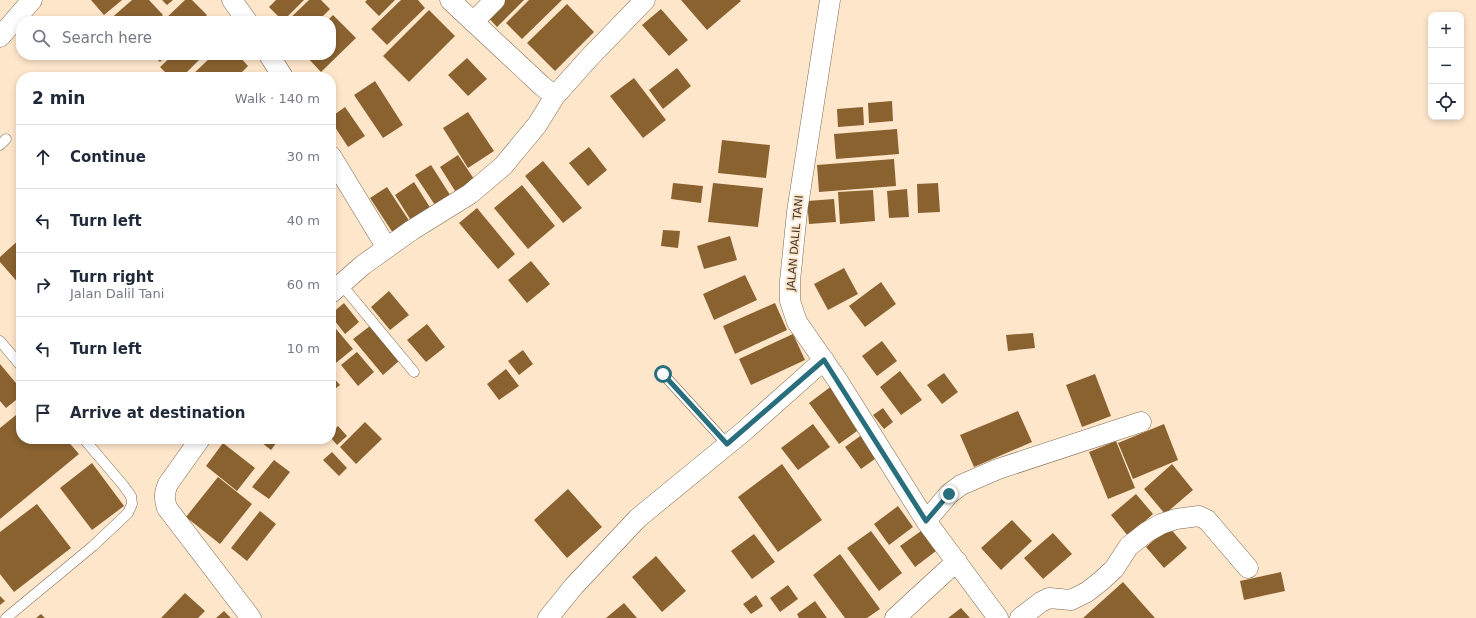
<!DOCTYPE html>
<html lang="en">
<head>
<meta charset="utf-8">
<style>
	body { margin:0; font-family:"DejaVu Sans",sans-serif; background:#f2f2f3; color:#1f2937 }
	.controls { position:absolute; right:12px; top:12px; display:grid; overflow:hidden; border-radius:8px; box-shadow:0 2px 6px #0003 }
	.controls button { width:36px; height:36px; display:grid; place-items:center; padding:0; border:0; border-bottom:1px solid #e0e1e3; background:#fff; color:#1f2937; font:20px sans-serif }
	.stop { position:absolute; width:12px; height:12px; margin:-9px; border:3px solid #296e7d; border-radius:50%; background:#fff }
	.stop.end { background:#296e7d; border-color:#fff; box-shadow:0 1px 4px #0008 }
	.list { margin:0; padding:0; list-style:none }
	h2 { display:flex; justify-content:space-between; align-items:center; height:52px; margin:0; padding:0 16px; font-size:17px }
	h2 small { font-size:13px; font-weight:400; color:#747a83 }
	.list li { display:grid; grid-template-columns:26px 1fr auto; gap:12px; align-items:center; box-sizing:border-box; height:64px; padding:0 16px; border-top:1px solid #e0e1e3 }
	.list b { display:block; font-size:15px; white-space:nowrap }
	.list p { margin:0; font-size:13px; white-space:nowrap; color:#747a83 }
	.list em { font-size:13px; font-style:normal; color:#747a83 }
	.icon { flex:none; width:22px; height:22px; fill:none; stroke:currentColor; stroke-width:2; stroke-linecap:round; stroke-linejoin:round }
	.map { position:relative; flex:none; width:1476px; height:618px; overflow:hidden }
	.search { position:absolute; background:#fff; box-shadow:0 2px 6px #0003; left:16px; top:16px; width:320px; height:44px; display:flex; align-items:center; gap:10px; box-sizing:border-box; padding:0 14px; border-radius:16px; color:#747a83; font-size:15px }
	.panel { position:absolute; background:#fff; box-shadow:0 2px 6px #0003; left:16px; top:72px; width:320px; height:372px; border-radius:16px }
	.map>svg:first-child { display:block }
</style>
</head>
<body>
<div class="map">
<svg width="1476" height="618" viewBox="0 0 1476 618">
	<rect width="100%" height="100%" fill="#fee6cb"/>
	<path fill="#8a6230" d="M91 0H122L104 15Z
		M132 0H149L163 15 156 21H108Z
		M162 0H173L167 5Z
		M185 0H192L207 15 201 21H163Z
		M276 0H304L283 21 269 7Z
		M309 0H321L330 9 318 21H287Z
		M367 0H395L379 16 365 2Z
		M401 0H418L425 8 387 45 371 29Z
		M499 0H524L497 27 485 14Z
		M529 0H562L522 39 506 23Z
		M681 0H740L741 1 707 30Z
		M567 4 594 32 555 71 527 43Z
		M661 9 688 40 669 56 642 25Z
		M429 10 455 36 409 82 383 56Z
		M333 15 356 38 321 72 305 55H331V21H327Z
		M153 55H166L160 62Z
		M173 55H204L182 77H170L160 67Z
		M213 55H238L248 66 237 77H192L191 76Z
		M467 58 487 79 468 96 448 75Z
		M677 68 691 86 663 109 649 90Z
		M250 72 254 77H245Z
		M634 78 666 120 643 138 610 96Z
		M375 81 403 125 383 138 354 95Z
		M892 101 893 121 869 123 868 103Z
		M345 107 365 136 348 147 331 121V117Z
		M863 107 864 125 838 127 837 109Z
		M468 112 494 151 468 168 443 128Z
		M897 129 899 154 836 159 834 134Z
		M722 140 770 145 766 178 718 173Z
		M589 147 607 170 588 186 569 163Z
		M458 155 476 182 457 194 440 167Z
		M894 159 896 186 819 192 817 165Z
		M543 161 582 208 563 223 525 176Z
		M431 165 452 198 437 208 415 175Z
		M414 182 431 209 412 222 395 195Z
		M673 183 703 186 701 203 671 199Z
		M713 183 763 188 758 227 708 222Z
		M938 183 940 212 918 213 917 184Z
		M522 185 555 226 528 249 494 208Z
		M387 187 410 222 393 233 370 198Z
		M907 189 909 217 889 218 887 191Z
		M873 190 875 221 840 224 838 192Z
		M834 199 836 222 809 224 807 201Z
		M477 208 515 254 498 269 459 223Z
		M663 230 680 231 678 248 661 246Z
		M730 236 737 260 704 269 697 246Z
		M21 238V286L0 262V257Z
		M531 261 550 284 527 303 508 280Z
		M844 268 858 294 828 310 814 284Z
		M745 275 757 300 714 320 703 294Z
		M881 282 896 304 865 327 849 306Z
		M389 291 409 315 390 330 371 307Z
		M344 303 359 322 345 334 331 316V314Z
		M775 303 787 330 735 354 723 326Z
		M331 323 353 349 331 367Z
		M427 324 445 347 426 362 407 340Z
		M370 326 399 361 383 375 353 339Z
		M1033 333 1035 348 1008 351 1006 335Z
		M793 334 805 360 751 385 739 359Z
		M882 341 897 361 877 376 862 356Z
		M523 350 533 364 519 375 508 361Z
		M357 352 374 372 358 386 341 365Z
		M0 364 21 389V396L6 408 0 401Z
		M506 369 519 386 499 400 487 384Z
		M900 371 922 400 901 415 880 387Z
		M944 373 958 392 942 404 927 385Z
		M1095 374 1111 416 1082 427 1066 385Z
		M331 375 340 385 331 392Z
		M833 385 864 426 839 444 809 403Z
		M883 408 893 422 884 429 873 415Z
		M21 411V439H66L79 454 0 519V428Z
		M1018 411 1032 442 974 467 960 435Z
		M365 422 382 439 356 464 340 447Z
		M813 424 830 447 798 470 781 448Z
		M1164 424 1178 460 1133 479 1118 443Z
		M338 426 347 436 337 445 331 438V433Z
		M863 434 879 456 861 469 845 447Z
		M149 439H158L153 443Z
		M257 439H279L271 450Z
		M1116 441 1135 488 1108 499 1089 452Z
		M223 443 255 468 237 491 206 466Z
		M332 452 347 468 339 476 323 460Z
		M274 460 290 472 269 499 252 487Z
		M92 463 124 506 92 530 60 488Z
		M782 464 822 520 778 552 738 497Z
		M1172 464 1193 490 1165 514 1144 489Z
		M218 477 252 504 220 544 186 517Z
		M568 489 602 527 567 558 534 520Z
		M1136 494 1153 514 1128 536 1111 515Z
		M37 504 71 548 14 592 0 574V532Z
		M898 506 913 527 889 545 874 524Z
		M260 511 276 524 247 561 231 548Z
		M1012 520 1032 541 1001 570 981 548Z
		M1169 527 1187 548 1164 568 1146 547Z
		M871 531 902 573 879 591 847 548Z
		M921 531 936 551 915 567 900 546Z
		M1053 533 1072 554 1043 579 1024 558Z
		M754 534 775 562 752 579 731 551Z
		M840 554 880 609 867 618H845L813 575Z
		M656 556 686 591 662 612 632 577Z
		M1281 572 1285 591 1244 600 1240 581Z
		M1123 582 1155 618H1083Z
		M788 585 798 599 780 612 770 598Z
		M185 593 205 611 198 618H161Z
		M756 595 763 606 751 614 743 604Z
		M0 596 5 601 0 605Z
		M815 601 827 618H799L797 614Z
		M624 603 637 618H606Z
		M961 608 970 618H948Z
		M224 611 231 618H216Z
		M41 614 45 618H36Z"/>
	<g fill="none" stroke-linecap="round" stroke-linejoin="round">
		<defs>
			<path id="lane" d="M0 145 6 139
				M341 284 414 372
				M0 341 21 366
				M663 374 727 444
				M6 618 93 546 128 513 132 504 131 496 123 485 84 439"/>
			<path id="street" d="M232 0 247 21
				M830 0 797 212 790 281V301L797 322 838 381 926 521 998 618
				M473 22 495 0
				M0 37 32 0
				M269 55 283 77
				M555 96 588 59 645 0
				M331 156 387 248
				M331 293 363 265 412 230 470 194 503 166 537 125 555 96 542 86 450 0
				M200 439 168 484C164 493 164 499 167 508L251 618
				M926 521 949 494 961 485 998 469 1141 422
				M548 618 574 586 638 518 743 432 824 360
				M895 618 957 561
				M1020 618 1041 602 1049 598 1071 600 1087 592 1101 581 1114 569 1129 546 1147 532 1161 524 1176 519 1199 516 1207 520 1248 568"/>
		</defs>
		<use href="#lane" stroke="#7d6850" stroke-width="11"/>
		<use href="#street" stroke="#7d6850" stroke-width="21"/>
		<use href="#lane" stroke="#fff" stroke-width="10"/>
		<use href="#street" stroke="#fff" stroke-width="20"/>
	</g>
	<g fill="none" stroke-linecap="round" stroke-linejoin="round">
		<path stroke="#296e7d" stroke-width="5" d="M663 374 727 444 824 360 926 521 949 494"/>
	</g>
	<g text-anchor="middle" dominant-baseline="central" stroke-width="4" stroke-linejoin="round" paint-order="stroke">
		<g font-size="11" fill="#3d3329" stroke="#fee6cb">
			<text transform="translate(795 243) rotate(-85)">JALAN DALIL TANI</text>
		</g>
	</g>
</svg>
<div class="controls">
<button>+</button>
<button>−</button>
<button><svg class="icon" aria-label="locate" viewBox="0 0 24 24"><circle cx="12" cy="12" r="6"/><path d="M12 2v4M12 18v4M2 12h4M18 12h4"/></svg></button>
</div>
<div class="stop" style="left:663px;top:374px"></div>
<div class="stop end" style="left:949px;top:494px"></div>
<div class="search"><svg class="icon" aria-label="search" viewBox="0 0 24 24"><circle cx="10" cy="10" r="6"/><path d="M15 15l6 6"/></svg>Search here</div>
<section class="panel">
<h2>2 min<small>Walk · 140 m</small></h2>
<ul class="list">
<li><svg class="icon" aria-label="ahead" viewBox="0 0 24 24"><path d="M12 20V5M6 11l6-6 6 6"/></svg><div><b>Continue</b></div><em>30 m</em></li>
<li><svg class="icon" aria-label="left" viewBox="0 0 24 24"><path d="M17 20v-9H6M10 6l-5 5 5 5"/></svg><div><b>Turn left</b></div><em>40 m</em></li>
<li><svg class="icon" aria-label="right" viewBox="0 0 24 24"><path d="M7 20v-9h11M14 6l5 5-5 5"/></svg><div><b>Turn right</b><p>Jalan Dalil Tani</p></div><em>60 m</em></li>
<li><svg class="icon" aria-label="left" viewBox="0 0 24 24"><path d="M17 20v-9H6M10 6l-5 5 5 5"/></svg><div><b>Turn left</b></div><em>10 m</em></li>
<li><svg class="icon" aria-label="arrive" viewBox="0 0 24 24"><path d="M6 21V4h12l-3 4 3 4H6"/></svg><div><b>Arrive at destination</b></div></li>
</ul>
</section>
</div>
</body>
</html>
